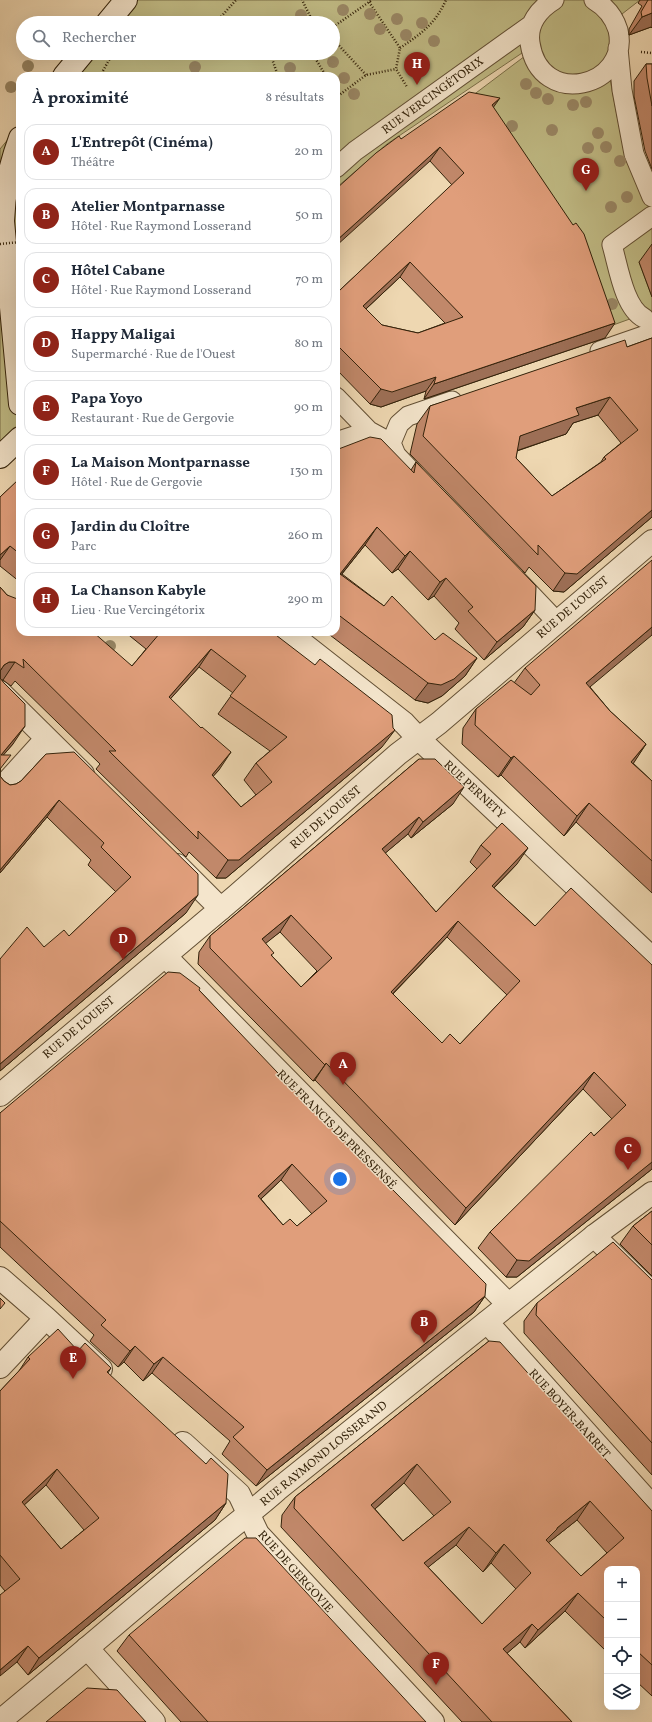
<!DOCTYPE html>
<html lang="fr">
<head>
<meta charset="utf-8">
<style>
	body { margin:0; font-family:Vollkorn,serif; background:#f2f2f3; color:#1f2937 }
	.controls { position:absolute; right:12px; bottom:12px; display:grid; overflow:hidden; border-radius:8px; box-shadow:0 4px 16px #0002 }
	.controls button { width:36px; height:36px; display:grid; place-items:center; padding:0; border:0; border-bottom:1px solid #e0e1e3; background:#fff; color:#1f2937; font:20px sans-serif }
	.you { position:absolute; left:340px; top:1179px; width:14px; height:14px; margin:-10px; border:3px solid #fff; border-radius:50%; background:#1a73e8; box-shadow:0 0 0 6px #1a73e833 }
	.badge { display:grid; place-items:center; width:26px; height:26px; border-radius:50%; background:#8f2418; color:#fff; font-size:13px; font-weight:700 }
	.pin { position:absolute; translate:-50% -33px; filter:drop-shadow(0 1px 2px #0008) }
	.pin::after { content:''; position:absolute; top:21px; width:14px; height:12px; background:inherit; clip-path:polygon(0 0,100% 0,50% 100%) }
	.list { margin:0; padding:0; list-style:none }
	h2 { display:flex; justify-content:space-between; align-items:center; height:52px; margin:0; padding:0 16px; font-size:17px }
	h2 small { font-size:13px; font-weight:400; color:#747a83 }
	.list li { display:grid; grid-template-columns:26px 1fr auto; gap:12px; align-items:center; box-sizing:border-box; height:56px; margin:0 8px 8px; padding:0 8px; border:1px solid #e0e1e3; border-radius:12px }
	.list b { display:block; font-size:15px; white-space:nowrap }
	.list p { margin:0; font-size:13px; white-space:nowrap; color:#747a83 }
	.list em { font-size:13px; font-style:normal; color:#747a83 }
	.icon { flex:none; width:22px; height:22px; fill:none; stroke:currentColor; stroke-width:2; stroke-linecap:round; stroke-linejoin:round }
	.map { position:relative; flex:none; width:652px; height:1722px; overflow:hidden }
	.search { position:absolute; background:#fff; box-shadow:0 4px 16px #0002; left:16px; top:16px; width:324px; height:44px; display:flex; align-items:center; gap:10px; box-sizing:border-box; padding:0 14px; border-radius:22px; color:#747a83; font-size:15px }
	.panel { position:absolute; background:#fff; box-shadow:0 4px 16px #0002; left:16px; top:72px; width:324px; height:564px; border-radius:12px }
	.map>svg:first-child { display:block }
</style>
</head>
<body>
<div class="map">
<svg width="652" height="1722" viewBox="0 0 652 1722">
	<rect width="100%" height="100%" fill="#eed7b1"/>
	<filter id="stains"><feTurbulence type="fractalNoise" baseFrequency=".005" numOctaves="4"/><feColorMatrix values="0 0 0 0 .2 0 0 0 0 .09 0 0 0 0 .02 0 0 0 .5 -.17"/></filter>
	<radialGradient id="worn" r=".72"><stop offset=".6" stop-color="#630" stop-opacity="0"/><stop offset="1" stop-color="#630" stop-opacity=".3"/></radialGradient>
	<path fill="#c1bc86" stroke="#7a6f48" d="M123 0H640L622 14V60L585 87 525 51 387 144 336 188V76H60L79 53H333V23H104Z
		M525 56 551 87 574 93 610 79 619 126 632 170 652 211V258L639 262 652 297V311L602 329 460 105Z
		M20 125V440L0 443V149Z"/>
	<g fill="none" stroke-linecap="round" stroke-linejoin="round">
		<defs>
			<path id="pedestrian" d="M554 0C539 9 527 24 530 43 540 110 631 87 618 30 614 17 606 7 594 0
				M618 48 622 90 634 154 652 197
				M336 168 355 151 531 25
				M644 318C624 308 618 265 612 245L652 216
				M600 351 652 333
				M336 397 369 431 391 443 396 455 413 473
				M336 442 369 431
				M391 443 399 424 408 416 452 401
				M518 581 557 622"/>
			<path id="minor" d="M288 632 404 723 418 738 652 958
				M0 692 83 774
				M0 790 46 739
				M177 865 221 909
				M165 956 508 1304
				M0 1095 236 896 398 754 439 723 652 541
				M594 1236 652 1293
				M0 1278 46 1318 101 1369
				M487 1322 652 1506
				M0 1367 46 1318
				M183 1443 239 1494 258 1534 433 1722
				M87 1648 154 1722"/>
			<path id="tertiary" d="M0 1721C73 1661 143 1600 216 1540 236 1523 257 1508 277 1490L594 1236 652 1193"/>
			<path id="secondary" d="M107 23 126 0
				M64 76 83 53
				M20 138C10 165 4 193 3 221L20 404
				M0 457 20 438"/>
		</defs>
		<use href="#pedestrian" stroke="#624f34" stroke-width="21"/>
		<use href="#minor" stroke="#624f34" stroke-width="24"/>
		<use href="#tertiary" stroke="#624f34" stroke-width="24"/>
		<use href="#secondary" stroke="#33220a" stroke-width="24"/>
		<path stroke="#33220a" stroke-width="2.5" stroke-dasharray="1 2" stroke-linecap="butt" d="M369 2 400 48 396 69 407 87
			M139 21 145 23
			M211 23 219 19 236 0
			M300 23 310 16 302 0
			M333 27 372 0
			M333 39 366 75
			M400 48C422 33 435 24 446 0
			M641 52 652 53
			M270 53 278 76
			M312 53 326 76
			M100 76 113 53
			M336 94 338 96 336 104
			M338 96 366 75 396 69"/>
		<use href="#pedestrian" stroke="#f4e5cc" stroke-width="19"/>
		<use href="#minor" stroke="#f4e5cc" stroke-width="22"/>
		<use href="#tertiary" stroke="#f4e5cc" stroke-width="22"/>
		<use href="#secondary" stroke="#f4e5cc" stroke-width="22"/>
		<path stroke="#33220a" stroke-width="2.5" stroke-dasharray="1 2" stroke-linecap="butt" d="M0 244 20 242"/>
	</g>
	<g fill="#9a8866">
		<circle cx="343" cy="10" r="6"/>
		<circle cx="370" cy="14" r="6"/>
		<circle cx="301" cy="15" r="6"/>
		<circle cx="397" cy="19" r="6"/>
		<circle cx="422" cy="23" r="6"/>
		<circle cx="380" cy="29" r="6"/>
		<circle cx="406" cy="35" r="6"/>
		<circle cx="434" cy="41" r="6"/>
		<circle cx="333" cy="62" r="6"/>
		<circle cx="28" cy="66" r="6"/>
		<circle cx="195" cy="67" r="6"/>
		<circle cx="290" cy="68" r="6"/>
		<circle cx="344" cy="78" r="6"/>
		<circle cx="526" cy="84" r="6"/>
		<circle cx="11" cy="87" r="6"/>
		<circle cx="536" cy="93" r="6"/>
		<circle cx="354" cy="94" r="6"/>
		<circle cx="548" cy="99" r="6"/>
		<circle cx="586" cy="102" r="6"/>
		<circle cx="573" cy="105" r="6"/>
		<circle cx="512" cy="126" r="6"/>
		<circle cx="552" cy="130" r="6"/>
		<circle cx="598" cy="133" r="6"/>
		<circle cx="606" cy="147" r="6"/>
		<circle cx="588" cy="148" r="6"/>
		<circle cx="620" cy="161" r="6"/>
		<circle cx="627" cy="197" r="6"/>
		<circle cx="611" cy="207" r="6"/>
		<circle cx="612" cy="304" r="6"/>
		<circle cx="110" cy="646" r="6"/>
	</g>
	<path fill="#c1886a" stroke="#33220a" fill-rule="evenodd" d="M640 0H652L651 27 629 35V29L642 6 638 3Z
		M646 64H652V169L645 151 634 96V81Z
		M493 107 605 338 424 399 426 391 381 407 370 404 336 369V288L339 291 452 185 430 161 401 139ZM400 277 445 323 418 333 382 325 366 309Z
		M652 244V297L639 262Z
		M652 338V517L564 592 553 591 529 567 525 573 410 454 417 424 430 406 627 347ZM598 415 621 443 604 457 601 462 552 496 516 458 517 451 566 434 573 423Z
		M336 450 411 470 416 462 535 610 523 627 484 660 455 629 459 623 434 596 428 600 398 569 392 573 365 545 342 574 384 606 435 640 477 658 465 676 442 696 428 703 415 700 326 632H336Z
		M20 479V582L0 566V497Z
		M0 587 7 595 132 666 146 649 125 632H272L382 747 226 878H216L189 852 186 857 96 769 100 764 15 681 11 686 3 680H2L13 744 3 755 0 771V776L4 781 10 785 16 784 21 781 46 754 186 913 0 1071V959L44 947 69 936 116 892 88 865 91 860 47 817 0 873ZM199 667 233 693 218 714 270 751 256 763 244 780 256 795 241 807 213 776 219 770 170 699Z
		M525 668 590 687 610 711 646 744 633 763 652 781V893L576 822 564 836 501 775 498 777 462 744 463 728 476 709 514 683Z
		M419 759 453 804 411 838 408 834 385 853 436 912 477 869 470 862 481 845 517 864 494 888 535 926 652 965V1169L517 1277H506L478 1248 490 1232 612 1119 583 1089 455 1225 315 1080 313 1081 198 964 199 952 210 936ZM280 932 317 971 301 987 272 956 265 943ZM447 937 507 995 460 1044 442 1043 393 994Z
		M199 990 485 1296 474 1312 256 1486 222 1454 230 1441 152 1373 143 1381 124 1362 118 1367 90 1341 94 1335 0 1247V1113ZM281 1180 312 1214 297 1226 283 1225 261 1199Z
		M652 1211V1276L620 1244 633 1226Z
		M652 1280V1475L524 1333V1321L537 1303Z
		M489 1341 652 1511V1696L637 1682V1569H607V1652L565 1611 525 1648 520 1642 507 1653 572 1722H462L281 1527 282 1515 295 1497ZM404 1483 434 1516 403 1541 375 1509ZM577 1520 607 1553 581 1576 548 1543ZM456 1545 483 1572 491 1563 516 1589 482 1624 428 1567Z
		M78 1351 111 1368 108 1373 226 1503 215 1520 28 1675 17 1662 5 1591 0 1585V1391L19 1371 28 1357ZM46 1485 84 1530 61 1549 24 1505Z
		M129 1635 426 1722H181L117 1651Z"/>
	<path fill="#9d6f56" stroke="#33220a" d="M652 13V28L651 27 629 35 642 17Z
		M500 98 490 112 492 105Z
		M440 147 430 161 336 246V241Z
		M410 262 400 277 353 321 363 306Z
		M615 323 605 338 424 399 434 384Z
		M436 377 426 391 381 407 370 404 381 389Z
		M610 397 598 415 573 423 566 434 507 454 520 436 576 408Z
		M652 510V517L564 592 553 591 565 573Z
		M377 527 365 545 336 581 340 574Z
		M10 546 0 560V555Z
		M410 551 398 569 392 573 405 556Z
		M446 578 434 596 428 600 440 582Z
		M535 610 523 627 484 660 497 642Z
		M652 627V635L572 702 586 683Z
		M211 649 199 667 156 715 169 697Z
		M477 658 465 676 442 696 428 703 415 700 428 683Z
		M9 662H15L3 680H0V671L4 665Z
		M25 726 13 744 0 759V756Z
		M395 730 382 747 226 878H216L228 860Z
		M646 744 633 764 631 762Z
		M231 752 219 770 199 792 212 775Z
		M514 756 501 775 498 777 511 758Z
		M464 787 453 804 411 838 423 822Z
		M59 800 47 817 0 873V870Z
		M589 803 576 822 564 836 577 816Z
		M419 817 408 834 370 866 382 849Z
		M528 848 517 864 480 902 492 886Z
		M198 895 186 913 0 1071V1064Z
		M291 915 280 932 250 956 262 939Z
		M458 921 447 937 379 1008 391 992Z
		M326 1063 315 1080 313 1081 325 1065Z
		M594 1072 583 1089 455 1225 466 1208Z
		M652 1162V1169L517 1277H506L517 1260Z
		M292 1164 281 1180 247 1212 258 1196Z
		M485 1296 474 1312 256 1486 267 1470Z
		M135 1346 124 1362 118 1367 130 1351Z
		M163 1357 152 1373 143 1381 154 1364Z
		M417 1464 404 1483 358 1524 371 1505Z
		M57 1469 46 1485 10 1518 22 1502Z
		M590 1501 577 1520 548 1543 546 1540 557 1528Z
		M226 1503 215 1520 28 1675 39 1658Z
		M469 1527 456 1545 411 1581 424 1563Z
		M504 1544 491 1563 483 1572 496 1553Z
		M578 1593 565 1611 525 1648 538 1630Z
		M532 1624 520 1642 490 1668 503 1649Z
		M28 1646 17 1662 0 1676V1670Z"/>
	<path fill="#e09e7b" stroke="#33220a" fill-rule="evenodd" d="M648 0H652V13L642 17 641 12Z
		M646 64H652V106L647 78Z
		M469 92 500 98 492 105 573 225 576 223 584 234 615 323 434 384 436 377 392 392 381 389 336 344V288L339 291 464 173 440 147 336 241V189L376 153 399 136 401 139ZM410 262 463 317 418 333 382 325 363 306Z
		M652 338V510L577 574 565 573 538 545V555L423 436 430 406 625 340 627 347ZM610 397 638 430 604 457 606 459 552 496 516 458 520 436 579 415 576 408Z
		M370 437 381 439 414 473 416 462 536 586 535 610 497 642 468 611 473 607 446 578 440 582 410 551 405 556 377 527 340 574 384 606 392 596 435 640 443 633 477 658 454 679 441 685 428 683 336 613V450Z
		M19 479H20V554L10 546 0 555V497Z
		M652 560V627L586 683 610 711 646 744 631 762 652 781V861L589 803 577 816 514 756 511 758 475 725 476 709 511 680 531 695 540 685 525 668Z
		M0 587 7 595 20 600V632H93L132 666 160 633 159 632H272L315 665 320 659 392 715 393 728 395 730 239 860H228L198 831V839L109 751H116L23 659 24 668 15 662H9L4 665 0 671V678L4 683 25 704V726L1 755H11L0 769V776L4 781 10 785 16 784 21 781 46 754 74 752 198 874V895L0 1064V959L27 927 44 947 64 930 69 936 131 877 101 847 104 843 59 800 0 870ZM211 649 246 676 230 696 287 737 256 763 272 782 241 807 212 775 231 752 202 727 201 728 169 697Z
		M419 759H435L464 787 423 822 419 817 382 849 436 912 491 854 481 845 502 823 528 848 492 886 535 926 571 888 652 965V1162L529 1261 517 1260 490 1232 591 1132 594 1136 626 1105 594 1072 466 1208 326 1063 325 1065 210 948V936ZM291 915 332 958 301 987 271 955 274 953 262 939ZM458 921 520 981 460 1044 450 1034 442 1043 391 992Z
		M168 972 180 973 200 988 199 990 296 1092 486 1284 485 1296 267 1470 233 1437 244 1427 163 1357 154 1364 135 1346 130 1351 101 1325 106 1320 0 1221V1113ZM292 1164 327 1201 297 1226 290 1219 283 1225 258 1196Z
		M652 1211V1245L633 1226Z
		M613 1242 652 1280V1443L536 1315 537 1303Z
		M0 1298 5 1303 0 1309Z
		M58 1329 78 1351 85 1343 111 1368 107 1372 206 1464 211 1458 228 1474 226 1503 39 1658 28 1646 0 1670V1595L20 1579 0 1555V1391L30 1359 28 1357ZM57 1469 99 1518 61 1549 22 1502Z
		M489 1341 500 1342 652 1511V1665L637 1651V1569H607V1621L578 1593 538 1630 532 1624 503 1649 572 1722H492L294 1508 295 1497ZM417 1464 451 1502 403 1541 371 1505ZM590 1501 624 1538 581 1576 546 1540 557 1529V1528ZM469 1527 496 1553 504 1544 531 1573 482 1624 424 1563Z
		M245 1538H256L426 1722H208L129 1635Z
		M87 1688 117 1690 146 1722H46Z"/>
	<g text-anchor="middle" dominant-baseline="central" stroke-width="3" stroke-linejoin="round" paint-order="stroke">
		<g font-size="12" fill="#33220a" stroke="#f4e5cc">
			<text transform="translate(433 96) rotate(-36)">RUE VERCINGÉTORIX</text>
			<text transform="translate(573 608) rotate(-40)">RUE DE L'OUEST</text>
			<text transform="translate(474 790) rotate(43)">RUE PERNETY</text>
			<text transform="translate(326 818) rotate(-41)">RUE DE L'OUEST</text>
			<text transform="translate(79 1028) rotate(-40)">RUE DE L'OUEST</text>
			<text transform="translate(336 1130) rotate(45)">RUE FRANCIS DE PRESSENSÉ</text>
			<text transform="translate(569 1414) rotate(48)">RUE BOYER-BARRET</text>
			<text transform="translate(324 1454) rotate(-39)">RUE RAYMOND LOSSERAND</text>
			<text transform="translate(295 1572) rotate(48)">RUE DE GERGOVIE</text>
		</g>
	</g>
	<rect width="100%" height="100%" filter="url(#stains)"/>
	<rect width="100%" height="100%" fill="url(#worn)"/>
</svg>
<div class="controls">
<button>+</button>
<button>−</button>
<button><svg class="icon" aria-label="locate" viewBox="0 0 24 24"><circle cx="12" cy="12" r="6"/><path d="M12 2v4M12 18v4M2 12h4M18 12h4"/></svg></button>
<button><svg class="icon" aria-label="layers" viewBox="0 0 24 24"><path d="M12 4l9 5-9 5-9-5zM3 14l9 5 9-5"/></svg></button>
</div>
<div class="you"></div>
<div class="pin badge" style="left:343px;top:1085px">A</div>
<div class="pin badge" style="left:424px;top:1343px">B</div>
<div class="pin badge" style="left:628px;top:1170px">C</div>
<div class="pin badge" style="left:123px;top:960px">D</div>
<div class="pin badge" style="left:73px;top:1379px">E</div>
<div class="pin badge" style="left:436px;top:1685px">F</div>
<div class="pin badge" style="left:586px;top:191px">G</div>
<div class="pin badge" style="left:417px;top:85px">H</div>
<div class="search"><svg class="icon" aria-label="search" viewBox="0 0 24 24"><circle cx="10" cy="10" r="6"/><path d="M15 15l6 6"/></svg>Rechercher</div>
<section class="panel">
<h2>À proximité<small>8 résultats</small></h2>
<ul class="list">
<li><span class="badge">A</span><div><b>L'Entrepôt (Cinéma)</b><p>Théâtre</p></div><em>20 m</em></li>
<li><span class="badge">B</span><div><b>Atelier Montparnasse</b><p>Hôtel · Rue Raymond Losserand</p></div><em>50 m</em></li>
<li><span class="badge">C</span><div><b>Hôtel Cabane</b><p>Hôtel · Rue Raymond Losserand</p></div><em>70 m</em></li>
<li><span class="badge">D</span><div><b>Happy Maligai</b><p>Supermarché · Rue de l'Ouest</p></div><em>80 m</em></li>
<li><span class="badge">E</span><div><b>Papa Yoyo</b><p>Restaurant · Rue de Gergovie</p></div><em>90 m</em></li>
<li><span class="badge">F</span><div><b>La Maison Montparnasse</b><p>Hôtel · Rue de Gergovie</p></div><em>130 m</em></li>
<li><span class="badge">G</span><div><b>Jardin du Cloître</b><p>Parc</p></div><em>260 m</em></li>
<li><span class="badge">H</span><div><b>La Chanson Kabyle</b><p>Lieu · Rue Vercingétorix</p></div><em>290 m</em></li>
</ul>
</section>
</div>
</body>
</html>
